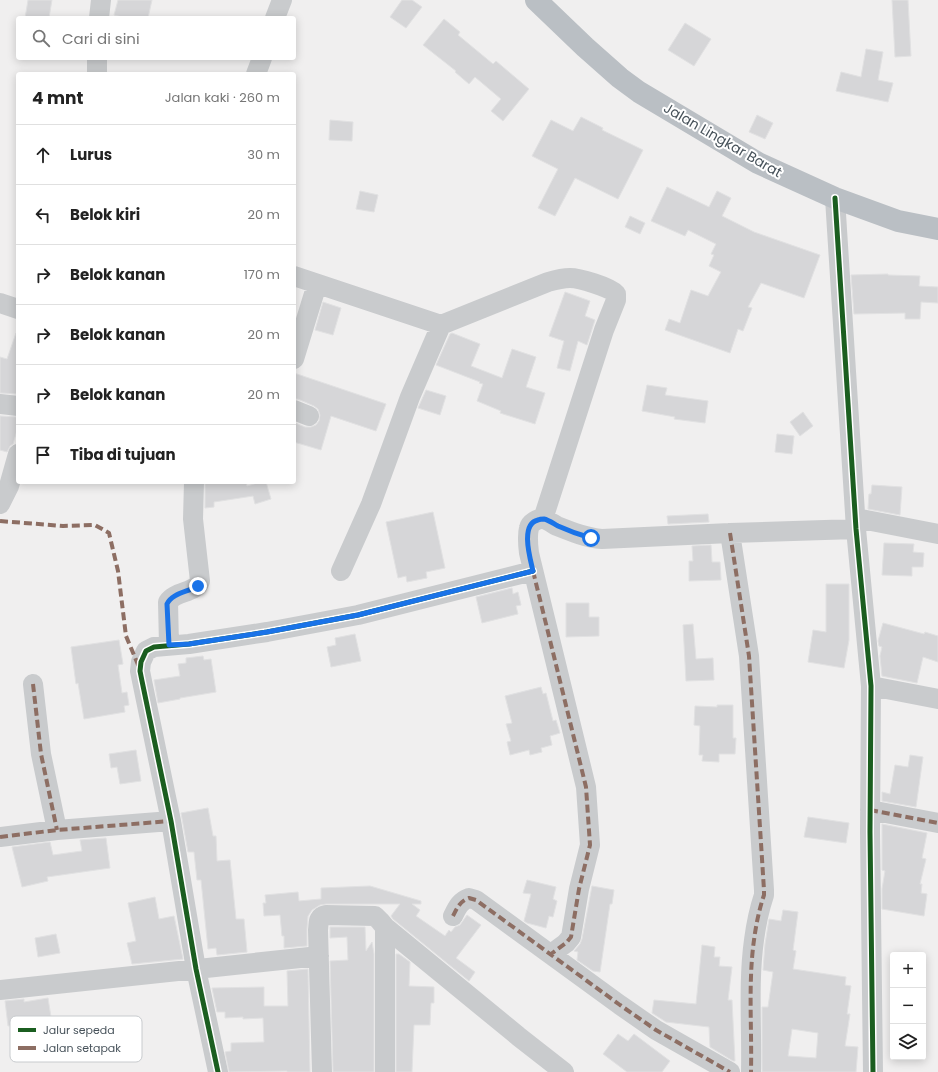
<!DOCTYPE html>
<html lang="id">
<head>
<meta charset="utf-8">
<style>
	body { margin:0; font-family:Poppins,sans-serif; background:#f6f6f6; color:#222 }
	.controls { position:absolute; right:12px; bottom:12px; display:grid; overflow:hidden; border-radius:4px; box-shadow:0 2px 10px #0003 }
	.controls button { width:36px; height:36px; display:grid; place-items:center; padding:0; border:0; border-bottom:1px solid #e0e0e0; background:#fff; color:#222; font:20px sans-serif }
	.stop { position:absolute; width:12px; height:12px; margin:-9px; border:3px solid #1a73e8; border-radius:50%; background:#fff }
	.stop.end { background:#1a73e8; border-color:#fff; box-shadow:0 1px 4px #0008 }
	.list { margin:0; padding:0; list-style:none }
	h2 { display:flex; justify-content:space-between; align-items:center; height:52px; margin:0; padding:0 16px; font-size:17px }
	h2 small { font-size:13px; font-weight:400; color:#767676 }
	.list li { display:grid; grid-template-columns:26px 1fr auto; gap:12px; align-items:center; box-sizing:border-box; height:60px; padding:0 16px; border-top:1px solid #e0e0e0 }
	.list b { display:block; font-size:15px; white-space:nowrap }
	.list em { font-size:13px; font-style:normal; color:#767676 }
	.icon { flex:none; width:22px; height:22px; fill:none; stroke:currentColor; stroke-width:2; stroke-linecap:round; stroke-linejoin:round }
	.map { position:relative; flex:none; width:938px; height:1072px; overflow:hidden }
	.search { position:absolute; background:#fff; box-shadow:0 2px 10px #0003; left:16px; top:16px; width:280px; height:44px; display:flex; align-items:center; gap:10px; box-sizing:border-box; padding:0 14px; border-radius:4px; color:#767676; font-size:15px }
	.panel { position:absolute; background:#fff; box-shadow:0 2px 10px #0003; left:16px; top:72px; width:280px; height:412px; border-radius:4px }
	.map>svg:first-child { display:block }
</style>
</head>
<body>
<div class="map">
<svg width="938" height="1072" viewBox="0 0 938 1072">
	<rect width="100%" height="100%" fill="#f0efef"/>
	<path fill="#d6d6d8" stroke="#e1e1e2" fill-rule="evenodd" d="M28 0H52L49 18H25Z
		M118 0H152L148 18H126L114 15Z
		M402 0H412L422 7 406 28 390 17Z
		M892 0H908L911 56 895 57Z
		M444 19 460 32 458 35 493 64 496 61 529 89 503 121 491 111 501 99 475 77 469 84 455 72 456 71 423 45Z
		M685 23 711 39 694 66 668 50Z
		M866 49 883 52 878 80 893 83 888 102 836 91 841 72 861 77Z
		M757 115 773 123 765 139 749 132Z
		M581 117 603 128 602 130 643 150 618 199 575 178 555 216 538 208 558 169 532 156 551 120 573 131Z
		M330 120 353 122 352 141 329 140Z
		M667 187 709 207 717 191 731 198 722 216 754 232 820 255 804 298 761 283 748 307 752 308 743 331 738 329 730 353 665 330 669 319 680 323 691 290 708 296 721 272 709 266 714 255 711 254 716 244 688 230 685 236 651 221Z
		M360 191 378 195 374 212 356 209Z
		M630 216 645 223 640 234 625 227Z
		M888 274V275L920 276 919 286 938 287V303L921 302 920 319H905V313L854 314 851 275Z
		M565 292 590 301 585 316 595 320 587 345 578 341 570 371 557 368 564 341 549 336Z
		M323 302 341 308 333 335 315 330Z
		M16 333 18 334V394L0 393V357L7 359Z
		M452 333 480 344 471 366 502 378 512 349 536 357 526 387 545 393 535 424 500 413 501 411 477 401 483 384 479 383 480 382 436 365 450 334Z
		M294 373 386 404 376 431 331 416 321 450 294 442 295 423 305 427H311L316 425 319 421 320 415 318 409 314 406 298 399H294Z
		M647 385 667 388 665 395 708 401 705 423 674 419 675 417 642 411Z
		M426 390 446 396 440 415 418 408Z
		M803 412 813 426 800 436 790 422Z
		M0 416 18 417V427L13 444 10 446 7 452 0 450Z
		M777 434 794 436 792 454 775 452Z
		M205 482H246L247 486 261 482H266L271 499 255 504 253 496 214 502V507L205 508Z
		M872 485 902 487 900 515 868 509 869 494H871Z
		M433 512 445 568 426 572 427 578 407 582 406 576 398 578 386 522Z
		M708 514 709 522 668 524 667 516Z
		M884 543 914 544 913 552 924 553 923 567H912V576L882 575Z
		M711 545 712 562H720L721 580 689 581V561H693L692 546Z
		M826 584H849V640L844 668 808 662 813 630 826 632Z
		M512 588 513 594 518 592 521 605 516 606 518 614 482 623 476 597Z
		M566 603H589V617H599V636L566 637Z
		M883 623 924 634 925 632 938 636V662L923 657 917 683 882 676 880 656 882 647 879 646 878 641Z
		M693 624 696 659 713 658 714 680 686 681 683 625Z
		M355 634 361 661 331 667 327 647 336 645 335 638Z
		M119 640 123 664 118 665 122 693 127 692 129 705 124 706 125 712 84 719 78 683 76 684 71 647Z
		M203 656 204 660 211 659 216 692 180 698V699L158 703 154 680 180 676 178 664 186 663V658Z
		M541 687 543 694 546 693 553 721 556 720 560 733 550 736 552 745 541 748 542 752 530 755 529 750 510 755 507 742 511 741 506 724 512 723 505 696Z
		M717 705H733V738H736L735 754H719V762L702 761 703 755H699L700 726 694 725 695 706 717 707Z
		M136 750 141 781 120 784 117 767 111 768 109 754Z
		M910 755 923 757 916 807 882 801V792L890 794 895 765 908 767Z
		M208 808 213 836H216L217 861 230 860 236 919H244L247 952 217 955 216 948 208 949 201 880H197L194 852H188L181 813Z
		M808 817 849 823 846 843 804 837Z
		M882 824 927 833 922 858 926 859 920 884H922L921 893 927 894 924 916 882 909V889L885 871 882 870Z
		M106 838 110 868 47 877 48 881 22 887 12 847 50 842 53 855 82 851 80 840Z
		M527 880 556 887 553 899 557 901 553 917 549 916 546 928 527 923 524 921 531 894 523 893Z
		M370 886 421 901V904H412L420 910 416 916 445 936 449 930 451 932 455 927 460 925 467 915 481 925 456 958 475 972 469 981 393 919 391 916 400 904H326L320 905 312 910 308 916 307 929V946L284 948V936H282L280 915 264 916 263 903H266L265 895 298 892 299 901 321 899V888Z
		M592 886 614 890 612 904H610L600 972 593 971 577 960 578 952 574 951 580 944 582 939Z
		M155 897 159 919 174 916 183 959 132 964 127 943 136 941 128 903Z
		M783 910 798 912 793 950 796 951 793 969 846 977 845 985 851 986 847 1014H850L845 1046 858 1047 856 1072H762V1007H768L773 972 763 970 765 944 769 919 781 921ZM792 1029 818 1033 816 1058 788 1056Z
		M330 927H365L366 951 372 942 374 954V1072H333L330 961 348 960 347 937 330 938Z
		M56 934 60 953 38 957 35 938Z
		M702 945 715 947 714 957H720L719 966 732 967 728 1000H732L735 1061H733L710 1047 709 1027 666 1022 652 1013 654 1000 696 1004Z
		M396 954H399L410 962 409 986 434 987V1003H431L430 1025H414L412 1072H396Z
		M308 969 310 1072H287V1071L229 1072 225 1052 231 1051V1043L264 1042 263 1018 243 1019V1017L225 1018V1012H217L212 988 264 987V1006H288L287 971Z
		M48 998 52 1023 34 1026 33 1022 8 1026 5 1001 24 999V1002Z
		M618 1034 628 1041 634 1034 670 1061 662 1072H627L603 1054Z"/>
	<g fill="none" stroke-linecap="round" stroke-linejoin="round">
		<path stroke="#c9cbcd" stroke-width="20" d="M99 18 101 0
			M275 18 282 0
			M97 74V58
			M256 74 262 58
			M835 198 856 529 871 686 870 832 873 1072
			M294 276 441 325
			M0 303 18 309
			M294 359 317 284
			M0 404 18 406
			M294 410 309 416
			M0 504 9 486 18 454
			M856 518 938 534
			M730 533 749 656 764 890V895C759 910 756 925 754 940 748 983 752 1028 751 1072
			M341 571 371 504 410 397 441 325 548 282C555 280 563 278 570 278 579 278 610 287 616 294V300L604 330 543 519
			M169 645 168 602C175 591 196 593 200 581L193 519 194 482
			M33 684 41 754 57 830
			M871 686 938 699
			M870 810 938 823
			M0 837 57 830 171 821
			M453 916C457 908 460 901 469 898L476 900 620 1005 656 1030 730 1072
			M385 927V1072
			M551 954 566 943 571 937 579 889 590 845 586 787 529 553C528 545 527 536 529 528 530 523 538 518 543 519 548 520 553 524 557 526 572 532 587 538 602 539L730 533 856 529
			M0 990 319 956
			M218 1072 196 969 171 821 142 681 140 671 141 662 146 651 154 647 189 644 267 632 358 615 533 571
			M322 1072 318 930C319 923 317 917 326 915L375 916 380 921 385 927 518 1036 564 1072"/>
		<path stroke="#babfc4" stroke-width="22" d="M536 0 585 47 620 78 639 92 758 163 835 198 898 221 938 229"/>
		<path stroke="#8d6e63" stroke-width="4" stroke-dasharray="8 4" stroke-linecap="butt" d="M0 521 63 526 95 525 109 533 118 571 126 636 139 667
			M730 533 749 656 764 890V895C759 910 756 925 754 940 748 983 752 1028 751 1072
			M533 571 586 787 590 845 579 889 571 937 566 943 551 954
			M33 684 41 754 57 830
			M870 810 938 823
			M0 837 57 830 171 821
			M453 916C457 908 460 901 469 898L476 900 620 1005 656 1030 730 1072"/>
		<defs>
			<path id="cycleway" d="M835 198 856 529 871 686 870 832 873 1072
				M218 1072 196 969 171 821 142 681 140 671 141 662 146 651 154 647 189 644 267 632 358 615 533 571"/>
		</defs>
		<use href="#cycleway" stroke="#fff" stroke-width="8"/>
		<use href="#cycleway" stroke="#1b5e20" stroke-width="5"/>
	</g>
	<g fill="none" stroke-linecap="round" stroke-linejoin="round">
		<path stroke="#1a73e8" stroke-width="5" d="M198 586C188 592 172 593 167 604L169 645 189 644 267 632 358 615 533 571C530 558 520 524 538 520 540 519 542 519 544 519 549 520 554 524 558 526 569 531 580 535 591 538"/>
	</g>
	<g text-anchor="middle" dominant-baseline="central" stroke-width="4" stroke-linejoin="round" paint-order="stroke">
		<g font-size="14" fill="#47525a" stroke="#fff">
			<text transform="translate(723 140) rotate(30)">Jalan Lingkar Barat</text>
		</g>
	</g>
	<rect x="10" y="1016" width="132" height="46" rx="6" fill="#fff" stroke="#c8cbce" stroke-width="1"/>
	<rect x="18" y="1028" width="18" height="4" fill="#1b5e20"/>
	<rect x="18" y="1046" width="18" height="4" fill="#8d6e63"/>
	<g font-size="11" fill="#47525a">
		<text x="43" y="1034">Jalur sepeda</text>
		<text x="43" y="1052">Jalan setapak</text>
	</g>
</svg>
<div class="controls">
<button>+</button>
<button>−</button>
<button><svg class="icon" aria-label="layers" viewBox="0 0 24 24"><path d="M12 4l9 5-9 5-9-5zM3 14l9 5 9-5"/></svg></button>
</div>
<div class="stop" style="left:591px;top:538px"></div>
<div class="stop end" style="left:198px;top:586px"></div>
<div class="search"><svg class="icon" aria-label="search" viewBox="0 0 24 24"><circle cx="10" cy="10" r="6"/><path d="M15 15l6 6"/></svg>Cari di sini</div>
<section class="panel">
<h2>4 mnt<small>Jalan kaki · 260 m</small></h2>
<ul class="list">
<li><svg class="icon" aria-label="ahead" viewBox="0 0 24 24"><path d="M12 20V5M6 11l6-6 6 6"/></svg><div><b>Lurus</b></div><em>30 m</em></li>
<li><svg class="icon" aria-label="left" viewBox="0 0 24 24"><path d="M17 20v-9H6M10 6l-5 5 5 5"/></svg><div><b>Belok kiri</b></div><em>20 m</em></li>
<li><svg class="icon" aria-label="right" viewBox="0 0 24 24"><path d="M7 20v-9h11M14 6l5 5-5 5"/></svg><div><b>Belok kanan</b></div><em>170 m</em></li>
<li><svg class="icon" aria-label="right" viewBox="0 0 24 24"><path d="M7 20v-9h11M14 6l5 5-5 5"/></svg><div><b>Belok kanan</b></div><em>20 m</em></li>
<li><svg class="icon" aria-label="right" viewBox="0 0 24 24"><path d="M7 20v-9h11M14 6l5 5-5 5"/></svg><div><b>Belok kanan</b></div><em>20 m</em></li>
<li><svg class="icon" aria-label="arrive" viewBox="0 0 24 24"><path d="M6 21V4h12l-3 4 3 4H6"/></svg><div><b>Tiba di tujuan</b></div></li>
</ul>
</section>
</div>
</body>
</html>
